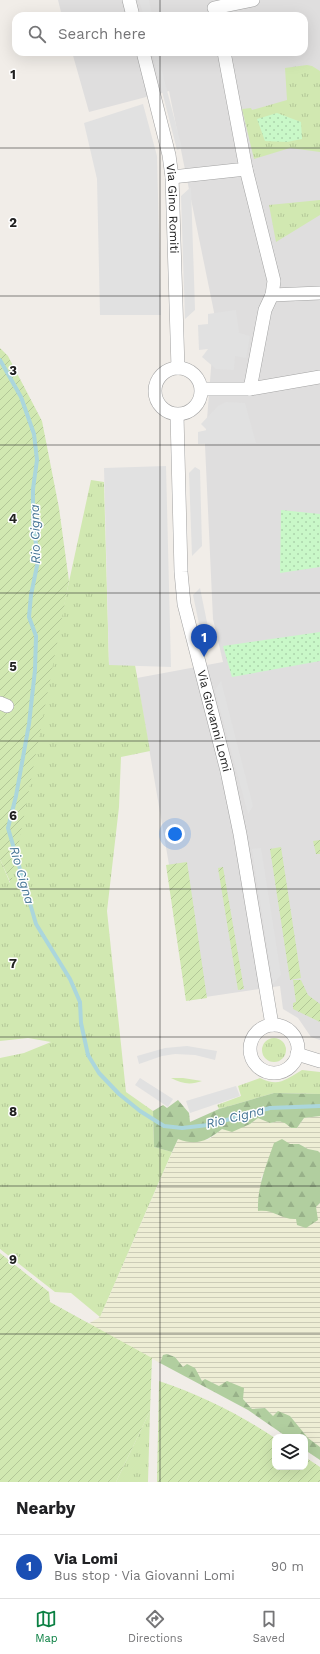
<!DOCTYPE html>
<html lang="en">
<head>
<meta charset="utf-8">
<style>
	body { margin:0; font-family:"Work Sans",sans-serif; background:#f6f6f6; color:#202124 }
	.controls { position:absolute; right:12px; bottom:12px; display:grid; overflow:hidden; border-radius:8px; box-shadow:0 4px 16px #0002 }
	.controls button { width:36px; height:36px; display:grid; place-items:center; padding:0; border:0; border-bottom:1px solid #e0e0e0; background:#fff; color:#202124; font:20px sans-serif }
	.you { position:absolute; left:175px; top:834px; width:14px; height:14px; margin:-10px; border:3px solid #fff; border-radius:50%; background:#1a73e8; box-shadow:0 0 0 6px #1a73e833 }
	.badge { display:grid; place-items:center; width:26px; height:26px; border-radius:50%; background:#0b8043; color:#fff; font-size:13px; font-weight:700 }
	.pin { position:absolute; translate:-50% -33px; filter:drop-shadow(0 1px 2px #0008) }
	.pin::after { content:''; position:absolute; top:21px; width:14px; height:12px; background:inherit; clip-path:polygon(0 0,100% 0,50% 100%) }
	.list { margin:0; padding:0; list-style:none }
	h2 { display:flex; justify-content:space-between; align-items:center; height:52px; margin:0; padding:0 16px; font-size:17px }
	h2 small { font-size:13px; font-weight:400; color:#757577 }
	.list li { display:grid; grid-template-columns:26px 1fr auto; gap:12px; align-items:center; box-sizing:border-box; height:64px; padding:0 16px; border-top:1px solid #e0e0e0 }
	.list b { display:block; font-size:15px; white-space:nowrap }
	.list p { margin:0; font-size:13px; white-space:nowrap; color:#757577 }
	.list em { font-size:13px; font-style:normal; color:#757577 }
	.icon { flex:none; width:22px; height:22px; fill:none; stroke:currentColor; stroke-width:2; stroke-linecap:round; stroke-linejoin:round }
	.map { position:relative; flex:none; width:320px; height:1482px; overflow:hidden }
	.search { position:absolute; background:#fff; box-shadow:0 4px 16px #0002; left:12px; right:12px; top:12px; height:44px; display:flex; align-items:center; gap:10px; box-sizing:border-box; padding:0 14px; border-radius:12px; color:#757577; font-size:15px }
	.sheet { height:116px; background:#fff }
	nav { display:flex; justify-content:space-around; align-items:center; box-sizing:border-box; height:56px; border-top:1px solid #e0e0e0; background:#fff; font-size:11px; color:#757577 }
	nav a { display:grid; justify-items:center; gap:2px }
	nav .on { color:#0b8043 }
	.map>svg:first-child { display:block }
</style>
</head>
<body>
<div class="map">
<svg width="320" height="1482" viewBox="0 0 320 1482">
	<defs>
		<pattern id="farmland-rules" width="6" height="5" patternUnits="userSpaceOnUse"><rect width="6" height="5" fill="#eeeed5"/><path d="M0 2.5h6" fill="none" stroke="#ccccb7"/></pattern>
		<pattern id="grass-tufts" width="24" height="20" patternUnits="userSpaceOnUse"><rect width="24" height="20" fill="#d1e8b1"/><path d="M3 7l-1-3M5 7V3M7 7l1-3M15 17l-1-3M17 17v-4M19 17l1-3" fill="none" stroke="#b3c798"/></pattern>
		<pattern id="forest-firs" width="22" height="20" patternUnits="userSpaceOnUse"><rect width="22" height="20" fill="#b1ce9f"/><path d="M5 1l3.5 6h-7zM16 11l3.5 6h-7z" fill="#98b189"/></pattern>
		<pattern id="park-dots" width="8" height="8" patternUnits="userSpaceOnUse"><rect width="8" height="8" fill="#c9f8c8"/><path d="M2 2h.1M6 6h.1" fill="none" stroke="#acd4ac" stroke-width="1.8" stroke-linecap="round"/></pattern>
		<pattern id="garden-furrows" width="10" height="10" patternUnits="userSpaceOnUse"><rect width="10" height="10" fill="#d1e8b1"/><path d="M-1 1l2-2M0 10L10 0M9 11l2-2" fill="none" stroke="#b3c798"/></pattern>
	</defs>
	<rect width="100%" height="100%" fill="#f1ede8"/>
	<path fill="#dfdede" d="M58 0H320V1040L311 1037 298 1018 283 1009 280 986 192 999 137 678 223 662 213 619 205 445 215 317 169 91 89 112 72 52H304V16H62Z"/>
	<path fill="url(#farmland-rules)" d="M320 1116V1153L318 1151 308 1149 299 1144 290 1145 282 1139 261 1178V1187L267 1210 278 1214 316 1207 320 1203V1447L308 1439 290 1416H273L265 1408 252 1409 243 1399 205 1379 202 1381 200 1377 183 1367 175 1357 167 1354 163 1355 160 1363 88 1324 100 1317 178 1139 208 1140 222 1129 250 1124 258 1118 270 1123 279 1121 285 1122 291 1128H297L304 1118Z"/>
	<path fill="url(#grass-tufts)" d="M307 65 312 66 320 71V152L290 148 254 159 242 109 251 108 252 110 287 100 285 68Z
		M320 200V215L276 242 269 205Z
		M91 480 104 482 109 665H135L150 751 121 757 119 807 107 911 126 1092 153 1111 154 1147 172 1152 100 1317 71 1293 55 1292 0 1249V1058L24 1053 51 1042 28 1038 0 1041V859L10 883 59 628Z
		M262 1050a12 12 0 1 1 24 0a12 12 0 1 1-24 0Z
		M302 1070 320 1072V1094L274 1093 219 1109 217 1105 241 1096 238 1086 260 1078C279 1087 285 1080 302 1070Z
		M171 1078H183L202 1081C191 1085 182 1084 171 1078Z
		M150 1411 148 1482H116Z"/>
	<path fill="url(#forest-firs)" d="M274 1093 320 1094V1116L304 1118 297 1128H291C284 1121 280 1120 270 1123L258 1118 250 1124 232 1132 222 1129C207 1141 197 1146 178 1139L172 1152 154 1147 153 1111 163 1105 167 1108 178 1100 189 1113 190 1122 219 1109Z
		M282 1139 290 1144H299L308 1149 318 1151 320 1153V1203L316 1207 318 1220 306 1228 297 1225 296 1219C282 1220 274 1209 258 1211 257 1187 266 1166 274 1143Z
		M167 1354 175 1357 183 1367 187 1364 195 1368 202 1381 205 1379 219 1386 227 1381 244 1388 243 1399 252 1409 265 1408 273 1416 278 1411 290 1416 308 1438 320 1447V1460L305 1450V1437H287L248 1410 160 1363 163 1355Z"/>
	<path fill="url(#park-dots)" d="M277 113 301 122 302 139 287 142 265 141 257 119Z
		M281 510 320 514V567L280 573Z
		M320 632V661L232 677 223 646Z"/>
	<path fill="url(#garden-furrows)" d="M0 348 8 356 42 421 59 508 69 581 11 884 0 859Z
		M320 840V854H316L313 841Z
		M281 847 301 978 290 980 270 849Z
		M187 862 207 998 186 1001 166 865Z
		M223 867 244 989 238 990 218 868Z
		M293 980H301L308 995 320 1004V1022L293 1009V1003L296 1002Z
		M0 1253 49 1292 50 1302 152 1358 150 1411 116 1482H0Z
		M159 1381C201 1395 239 1414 275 1438V1467H305V1457L320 1467V1482H157Z"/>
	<path fill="#e1e1e1" d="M139 0H149L152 16H144Z
		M152 52H157L182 148 177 150Z
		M143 104 157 156 161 315H100L97 179 84 123Z
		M191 187 195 310 185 319 181 196Z
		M236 310 239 333 250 336 246 358 235 356 234 370 216 369 202 357 208 349 199 350 198 325 208 324V314Z
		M226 402 245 403 256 443 198 444V432L207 430 201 424 218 406Z
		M166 466 171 667 109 665 104 468Z
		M195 467 200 470 202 546 192 556 189 473Z
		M200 588 211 642 205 653 193 595Z
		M221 681 253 806 248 814 215 690Z
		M261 848 281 975 273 984 252 849Z
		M187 1046 217 1051 215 1060 195 1055 175 1054 162 1056 139 1064 137 1056 165 1048Z
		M140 1078 173 1099 168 1107 135 1085Z
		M236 1086 240 1096 190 1113 186 1101Z"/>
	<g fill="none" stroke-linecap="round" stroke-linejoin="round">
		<path stroke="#abd6dc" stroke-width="4" d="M0 360 21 397 34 434 37 460 33 489V520L38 561 31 595 29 617 36 636 35 670 29 724 16 796 8 828 36 924 70 979 80 1002 81 1023 88 1055 99 1073 119 1094 140 1111 164 1126 182 1128 208 1125 270 1108 320 1106"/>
		<defs>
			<g id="minor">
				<path d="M129 0 133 16"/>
				<path d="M214 8 253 0"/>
				<path id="s1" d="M143 52 169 155 172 177 178 368"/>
				<path d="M246 169 274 281 272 295 265 310 250 389"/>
				<path d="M172 177 246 169 224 52"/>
				<path d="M272 295 320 293"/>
				<circle cx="178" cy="391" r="23"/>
				<path d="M202 389H250L320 377"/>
				<path id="s2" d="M177 415 181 572 184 604 227 771 240 834 272 1025"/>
				<path d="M0 703 7 706"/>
				<circle cx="274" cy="1049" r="24"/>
				<path d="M297 1054 320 1061"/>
			</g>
		</defs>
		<use href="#minor" stroke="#a2a2a2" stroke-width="14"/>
		<use href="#minor" stroke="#fff" stroke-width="13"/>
	</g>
	<path fill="none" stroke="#212121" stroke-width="1" stroke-opacity="0.55" d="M160 0V16M160 52V1482M0 148H320M0 296H320M0 445H320M0 593H320M0 741H320M0 889H320M0 1037H320M0 1186H320M0 1334H320"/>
	<g text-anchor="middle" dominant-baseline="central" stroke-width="3" stroke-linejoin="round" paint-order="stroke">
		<g font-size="12" fill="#212121" stroke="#fff">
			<text stroke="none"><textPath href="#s1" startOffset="160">Via Gino Romiti</textPath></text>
			<text stroke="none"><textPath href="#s2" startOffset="310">Via Giovanni Lomi</textPath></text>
		</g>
		<g font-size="13" font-style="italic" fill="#477696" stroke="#fff">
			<text transform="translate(35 534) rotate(-91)">Rio Cigna</text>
			<text transform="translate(22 875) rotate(74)">Rio Cigna</text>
			<text transform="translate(235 1117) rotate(-14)">Rio Cigna</text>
		</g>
	</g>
	<g font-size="13" text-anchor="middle" font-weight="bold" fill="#212121" stroke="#fff" stroke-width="3" stroke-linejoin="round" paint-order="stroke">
		<text x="13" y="79">1</text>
		<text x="13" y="227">2</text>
		<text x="13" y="375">3</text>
		<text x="13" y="523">4</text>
		<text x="13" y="671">5</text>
		<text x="13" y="820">6</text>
		<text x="13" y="968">7</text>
		<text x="13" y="1116">8</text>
		<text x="13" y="1264">9</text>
	</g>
</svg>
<div class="controls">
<button><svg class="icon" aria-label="layers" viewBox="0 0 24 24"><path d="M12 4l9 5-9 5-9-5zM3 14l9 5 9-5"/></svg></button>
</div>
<div class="you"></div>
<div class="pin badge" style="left:204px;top:657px;background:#1a4fb4">1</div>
<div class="search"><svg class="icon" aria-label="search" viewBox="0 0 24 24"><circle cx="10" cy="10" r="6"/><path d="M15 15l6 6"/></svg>Search here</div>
</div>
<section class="sheet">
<h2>Nearby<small></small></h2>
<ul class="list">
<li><span class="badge" style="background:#1a4fb4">1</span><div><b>Via Lomi</b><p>Bus stop · Via Giovanni Lomi</p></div><em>90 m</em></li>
</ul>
</section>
<nav>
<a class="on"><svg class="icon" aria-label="map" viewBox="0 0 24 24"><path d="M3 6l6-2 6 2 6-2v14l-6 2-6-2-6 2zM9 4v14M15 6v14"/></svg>Map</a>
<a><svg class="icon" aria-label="directions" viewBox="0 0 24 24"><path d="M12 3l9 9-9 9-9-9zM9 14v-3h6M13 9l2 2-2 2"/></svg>Directions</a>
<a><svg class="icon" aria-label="saved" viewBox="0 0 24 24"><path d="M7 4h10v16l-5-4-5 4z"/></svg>Saved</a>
</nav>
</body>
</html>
